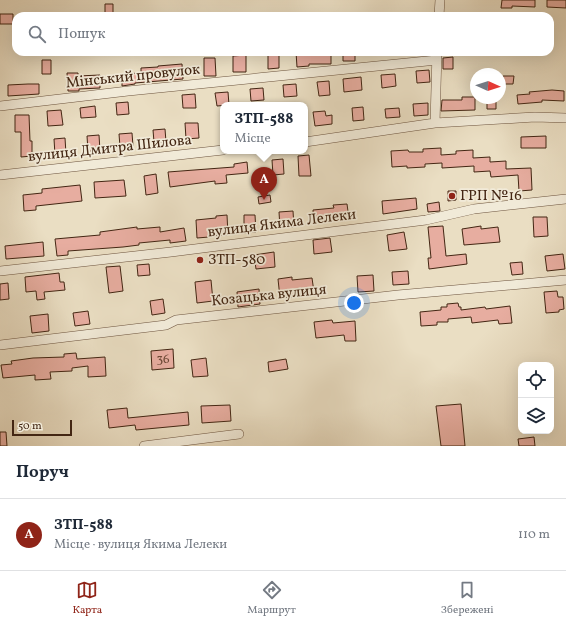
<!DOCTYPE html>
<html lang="uk">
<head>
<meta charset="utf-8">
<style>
	body { margin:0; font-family:Vollkorn,serif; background:#f6f6f7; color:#1f2937 }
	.controls { position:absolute; right:12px; bottom:12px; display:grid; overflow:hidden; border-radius:8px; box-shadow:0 4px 16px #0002 }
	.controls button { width:36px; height:36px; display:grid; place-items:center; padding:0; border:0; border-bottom:1px solid #e0e1e3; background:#fff; color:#1f2937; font:20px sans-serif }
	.compass { position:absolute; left:470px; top:68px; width:36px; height:36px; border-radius:50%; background:#fff; box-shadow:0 4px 16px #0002; rotate:93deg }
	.scale { position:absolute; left:12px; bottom:10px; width:60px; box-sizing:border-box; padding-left:4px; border:2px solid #432613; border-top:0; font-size:11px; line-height:14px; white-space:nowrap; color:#432613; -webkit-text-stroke:3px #f1ead8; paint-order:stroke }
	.you { position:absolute; left:354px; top:303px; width:14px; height:14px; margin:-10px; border:3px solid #fff; border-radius:50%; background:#1a73e8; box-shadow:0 0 0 6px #1a73e833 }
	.badge { display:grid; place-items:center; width:26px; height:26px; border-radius:50%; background:#8f2418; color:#fff; font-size:13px; font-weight:700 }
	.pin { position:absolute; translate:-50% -33px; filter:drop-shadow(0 1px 2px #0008) }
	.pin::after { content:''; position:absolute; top:21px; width:14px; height:12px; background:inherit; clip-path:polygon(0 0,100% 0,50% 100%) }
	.popup { position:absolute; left:220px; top:102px; width:88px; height:52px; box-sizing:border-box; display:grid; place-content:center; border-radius:8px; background:#fff; filter:drop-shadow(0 1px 3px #0005); font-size:13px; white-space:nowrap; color:#747a83 }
	.popup b { font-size:15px; color:#1f2937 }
	.popup::after { content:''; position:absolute; left:50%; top:100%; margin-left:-8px; border:8px solid transparent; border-top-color:#fff }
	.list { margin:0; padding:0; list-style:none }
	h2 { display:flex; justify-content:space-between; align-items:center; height:52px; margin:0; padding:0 16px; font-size:17px }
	h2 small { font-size:13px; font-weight:400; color:#747a83 }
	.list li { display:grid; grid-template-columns:26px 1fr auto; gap:12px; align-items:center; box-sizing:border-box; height:72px; padding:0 16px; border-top:1px solid #e0e1e3 }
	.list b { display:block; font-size:15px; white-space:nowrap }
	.list p { margin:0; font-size:13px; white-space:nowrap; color:#747a83 }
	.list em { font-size:13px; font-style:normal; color:#747a83 }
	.icon { flex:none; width:22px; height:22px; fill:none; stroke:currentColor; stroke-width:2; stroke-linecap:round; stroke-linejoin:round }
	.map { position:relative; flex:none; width:566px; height:446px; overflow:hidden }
	.search { position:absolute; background:#fff; box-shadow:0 4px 16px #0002; left:12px; right:12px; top:12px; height:44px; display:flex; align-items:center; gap:10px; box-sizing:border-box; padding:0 14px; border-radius:12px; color:#747a83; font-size:15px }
	.sheet { height:124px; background:#fff }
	nav { display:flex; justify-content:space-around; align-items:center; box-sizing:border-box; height:56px; border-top:1px solid #e0e1e3; background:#fff; font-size:11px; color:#747a83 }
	nav a { display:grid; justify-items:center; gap:2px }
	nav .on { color:#8f2418 }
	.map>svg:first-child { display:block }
</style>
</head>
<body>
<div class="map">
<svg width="566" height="446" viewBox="0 0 566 446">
	<rect width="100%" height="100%" fill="#eadec3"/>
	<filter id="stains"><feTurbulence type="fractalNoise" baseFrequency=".005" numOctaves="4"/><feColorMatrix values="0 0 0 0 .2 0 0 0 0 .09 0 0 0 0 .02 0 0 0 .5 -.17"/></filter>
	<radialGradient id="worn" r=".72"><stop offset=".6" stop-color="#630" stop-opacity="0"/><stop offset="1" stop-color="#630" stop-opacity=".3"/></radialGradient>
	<path fill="#e7ada0" stroke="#432613" d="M502 0H535V7L512 6V8H501Z
		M547 0H566V8L547 7Z
		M105 4H113V16H105Z
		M0 14H13V24H0Z
		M296 52H331V64H309V66L297 67Z
		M343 52H355V61H343Z
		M246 55V72H233V56Z
		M268 55H279V68L268 69Z
		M453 57V69H443V58Z
		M204 58H215L216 76H204Z
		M42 60H51V74H42Z
		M182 64 183 79 135 83V84L122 86V74L141 73V68L158 67V66Z
		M429 70 430 82 417 83 416 71Z
		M67 73H78V76L100 75V88L79 89V91H68Z
		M395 74 396 86 382 88 381 75Z
		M503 76H514L513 84H503Z
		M361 77 362 90 344 92 343 79Z
		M329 81 330 95 319 96 317 82Z
		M28 84H39V94L8 96V85Z
		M296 84 297 96 284 97 283 85Z
		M263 88 264 100 251 101 250 89Z
		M552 90 564 91V101L542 100V102L518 104 517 95 530 94 529 92Z
		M228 92 229 105 217 106 215 93Z
		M195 94 196 108H183L182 95Z
		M462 97H475V110L441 111 442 100H462Z
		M487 98H496V109H487Z
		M128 102 129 114 117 115 116 103Z
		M428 103V115L414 116 413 104Z
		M95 106 96 117 81 118 80 108Z
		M363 107 364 120 353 121 352 108Z
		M399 108 400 117 386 118 385 109Z
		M61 110 63 125 48 126 47 111Z
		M325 111 326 116 332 115V124L315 126 313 112Z
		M15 115H29L30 141H32V156L21 157V132H15Z
		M185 123H198L199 138 186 139Z
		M165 129 166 142H154L153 130Z
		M132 133 133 146 120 147 119 134Z
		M99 135 100 151H88L87 136Z
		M546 136V148H521V137Z
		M65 138 66 154 55 155 54 139Z
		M441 148V155L456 154V151L473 150V158L490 157V162L506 161V169L531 168 532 190 519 191 518 175 491 177 490 171 474 172V166L442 168V163L425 164V167L407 168V166L392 167 391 151 408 150 409 152H423V149Z
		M309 155 311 176H299L298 156Z
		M283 159 284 174 273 175 272 160Z
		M247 162 248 173 226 175 227 183 215 184V181L170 187 168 172 234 167V164Z
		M156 174 158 193 146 195 144 176Z
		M124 180 126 196 95 198 94 182Z
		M80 185 82 201 36 206V210L24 211 23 195 42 193V189Z
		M448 191H456V200L448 201Z
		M270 195 271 202 259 204 258 197Z
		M416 198 417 209 383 214 382 201Z
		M439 202 440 211 428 212 427 204Z
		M347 204 349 219 314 224 313 210 334 208 333 205Z
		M293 211 294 227 280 228 279 212Z
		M227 215 228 235 209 236V237L197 238 196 220 216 218V216Z
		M244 215H255L256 232 244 233Z
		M533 217H547L548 236 534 237Z
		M443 226 446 256 466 254 467 264 429 269 428 258H431L428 227Z
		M481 226V229L498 227 500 242 464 245 462 229Z
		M137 227V229L160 227V232L184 228 186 241 170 243V240L139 243V245L123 247 68 251V255L57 256 55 239 100 235V232Z
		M404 232 407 249 389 251 387 235Z
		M330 238 332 252 314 254 313 240Z
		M43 242 44 256 6 259 5 246Z
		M274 252 275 267 256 269 254 255Z
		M563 254 565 269 547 271 545 256Z
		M522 262 523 274 512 275 510 263Z
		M149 264 150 275 138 276 137 265Z
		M120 266 123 291 109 293 106 267Z
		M408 271 409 284 393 285 392 272Z
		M59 273 60 282H64L65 290 44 292 45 299 37 300 36 291 26 292 25 277Z
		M373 275 374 291 358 292 357 276Z
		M292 277V280L312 278 314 292 294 294V297L280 298 278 279Z
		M211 280 213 301 197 303 195 282Z
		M8 283 9 299 0 300V284Z
		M259 289 260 304 238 307 237 292Z
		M557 291 558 297H563L564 309 559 310V312L546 313 544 292Z
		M163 299 165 313 152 315 150 301Z
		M458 303 459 307H461V310L485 307 486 309 510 306 512 323 499 324 498 320 472 323 471 317 448 319V322H437V325L421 326 420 312 441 310V307H447V304Z
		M88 311 90 324 75 326 73 313Z
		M48 314 49 331 32 333 30 316Z
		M332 320 333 323 355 321 356 341H345L344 335 316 338 314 322Z
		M173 349 174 368 152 370 151 351Z
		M76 353 77 359 105 357 106 376 88 377V366L72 368V371L50 372 51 379 35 380V375L3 378 1 365 12 364 11 361 33 358 64 357V354Z
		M206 358 208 376 193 377 191 360Z
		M286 359 288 369 269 372 268 362Z
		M461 404 465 446H441L436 406Z
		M230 405 231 421 202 423 201 406Z
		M127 408 128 418 188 412 189 425 136 430 135 425 109 428 107 410Z
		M0 432H6L7 446H0Z
		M534 437 535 446H519L518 439Z"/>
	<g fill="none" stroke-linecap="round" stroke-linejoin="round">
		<defs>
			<path id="street" d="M439 16 440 0
				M0 106 128 91 437 60
				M435 123 437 52
				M305 142 435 123 535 117 566 118
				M0 175 223 150
				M0 271 171 252 426 220 474 209 566 199
				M0 345 166 325 176 320 398 295 566 280
				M144 446 239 434"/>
		</defs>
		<use href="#street" stroke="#6d543f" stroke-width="10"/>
		<use href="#street" stroke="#f1ead8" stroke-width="9"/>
	</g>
	<g fill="#8f2418" stroke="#f1ead8" stroke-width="1.5">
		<circle cx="452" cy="196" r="4"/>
		<circle cx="200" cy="260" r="4"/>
	</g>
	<g text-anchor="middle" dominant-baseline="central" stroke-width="3.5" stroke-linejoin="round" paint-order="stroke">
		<g font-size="13" fill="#6c4836">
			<text x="163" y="360">36</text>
		</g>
		<g font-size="15" fill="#432613" stroke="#f1ead8">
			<text transform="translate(133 77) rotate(-6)">Мінський провулок</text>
			<text transform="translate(110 149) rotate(-6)">вулиця Дмитра Шилова</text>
			<text transform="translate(282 224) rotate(-7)">вулиця Якима Лелеки</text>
			<text transform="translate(269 296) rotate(-6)">Козацька вулиця</text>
		</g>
		<g font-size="15" fill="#432613" stroke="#f1ead8" text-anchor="start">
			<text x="460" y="196">ГРП №16</text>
			<text x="208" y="260">ЗТП-580</text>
		</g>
	</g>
	<rect width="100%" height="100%" filter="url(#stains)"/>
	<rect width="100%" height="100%" fill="url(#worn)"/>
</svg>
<div class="controls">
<button><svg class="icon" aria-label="locate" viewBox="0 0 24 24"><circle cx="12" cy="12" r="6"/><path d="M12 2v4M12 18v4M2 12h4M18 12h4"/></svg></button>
<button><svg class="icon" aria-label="layers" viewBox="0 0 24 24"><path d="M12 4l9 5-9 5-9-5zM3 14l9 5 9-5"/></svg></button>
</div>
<svg class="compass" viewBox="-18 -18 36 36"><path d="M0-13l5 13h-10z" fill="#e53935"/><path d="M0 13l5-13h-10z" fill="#747a83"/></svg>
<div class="scale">50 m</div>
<div class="you"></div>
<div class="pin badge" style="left:264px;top:200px">A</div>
<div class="popup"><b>ЗТП-588</b>Місце</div>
<div class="search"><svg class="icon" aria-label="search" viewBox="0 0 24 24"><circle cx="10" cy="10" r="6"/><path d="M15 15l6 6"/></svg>Пошук</div>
</div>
<section class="sheet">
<h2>Поруч<small></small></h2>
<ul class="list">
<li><span class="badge">A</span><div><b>ЗТП-588</b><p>Місце · вулиця Якима Лелеки</p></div><em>110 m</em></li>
</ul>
</section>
<nav>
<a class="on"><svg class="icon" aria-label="map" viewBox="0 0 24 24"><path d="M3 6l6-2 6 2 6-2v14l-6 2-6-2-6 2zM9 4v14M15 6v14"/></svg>Карта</a>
<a><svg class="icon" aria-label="directions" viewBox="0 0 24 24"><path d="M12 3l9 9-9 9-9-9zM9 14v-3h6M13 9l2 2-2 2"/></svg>Маршрут</a>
<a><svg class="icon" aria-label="saved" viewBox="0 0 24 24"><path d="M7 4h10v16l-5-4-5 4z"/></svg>Збережені</a>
</nav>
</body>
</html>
